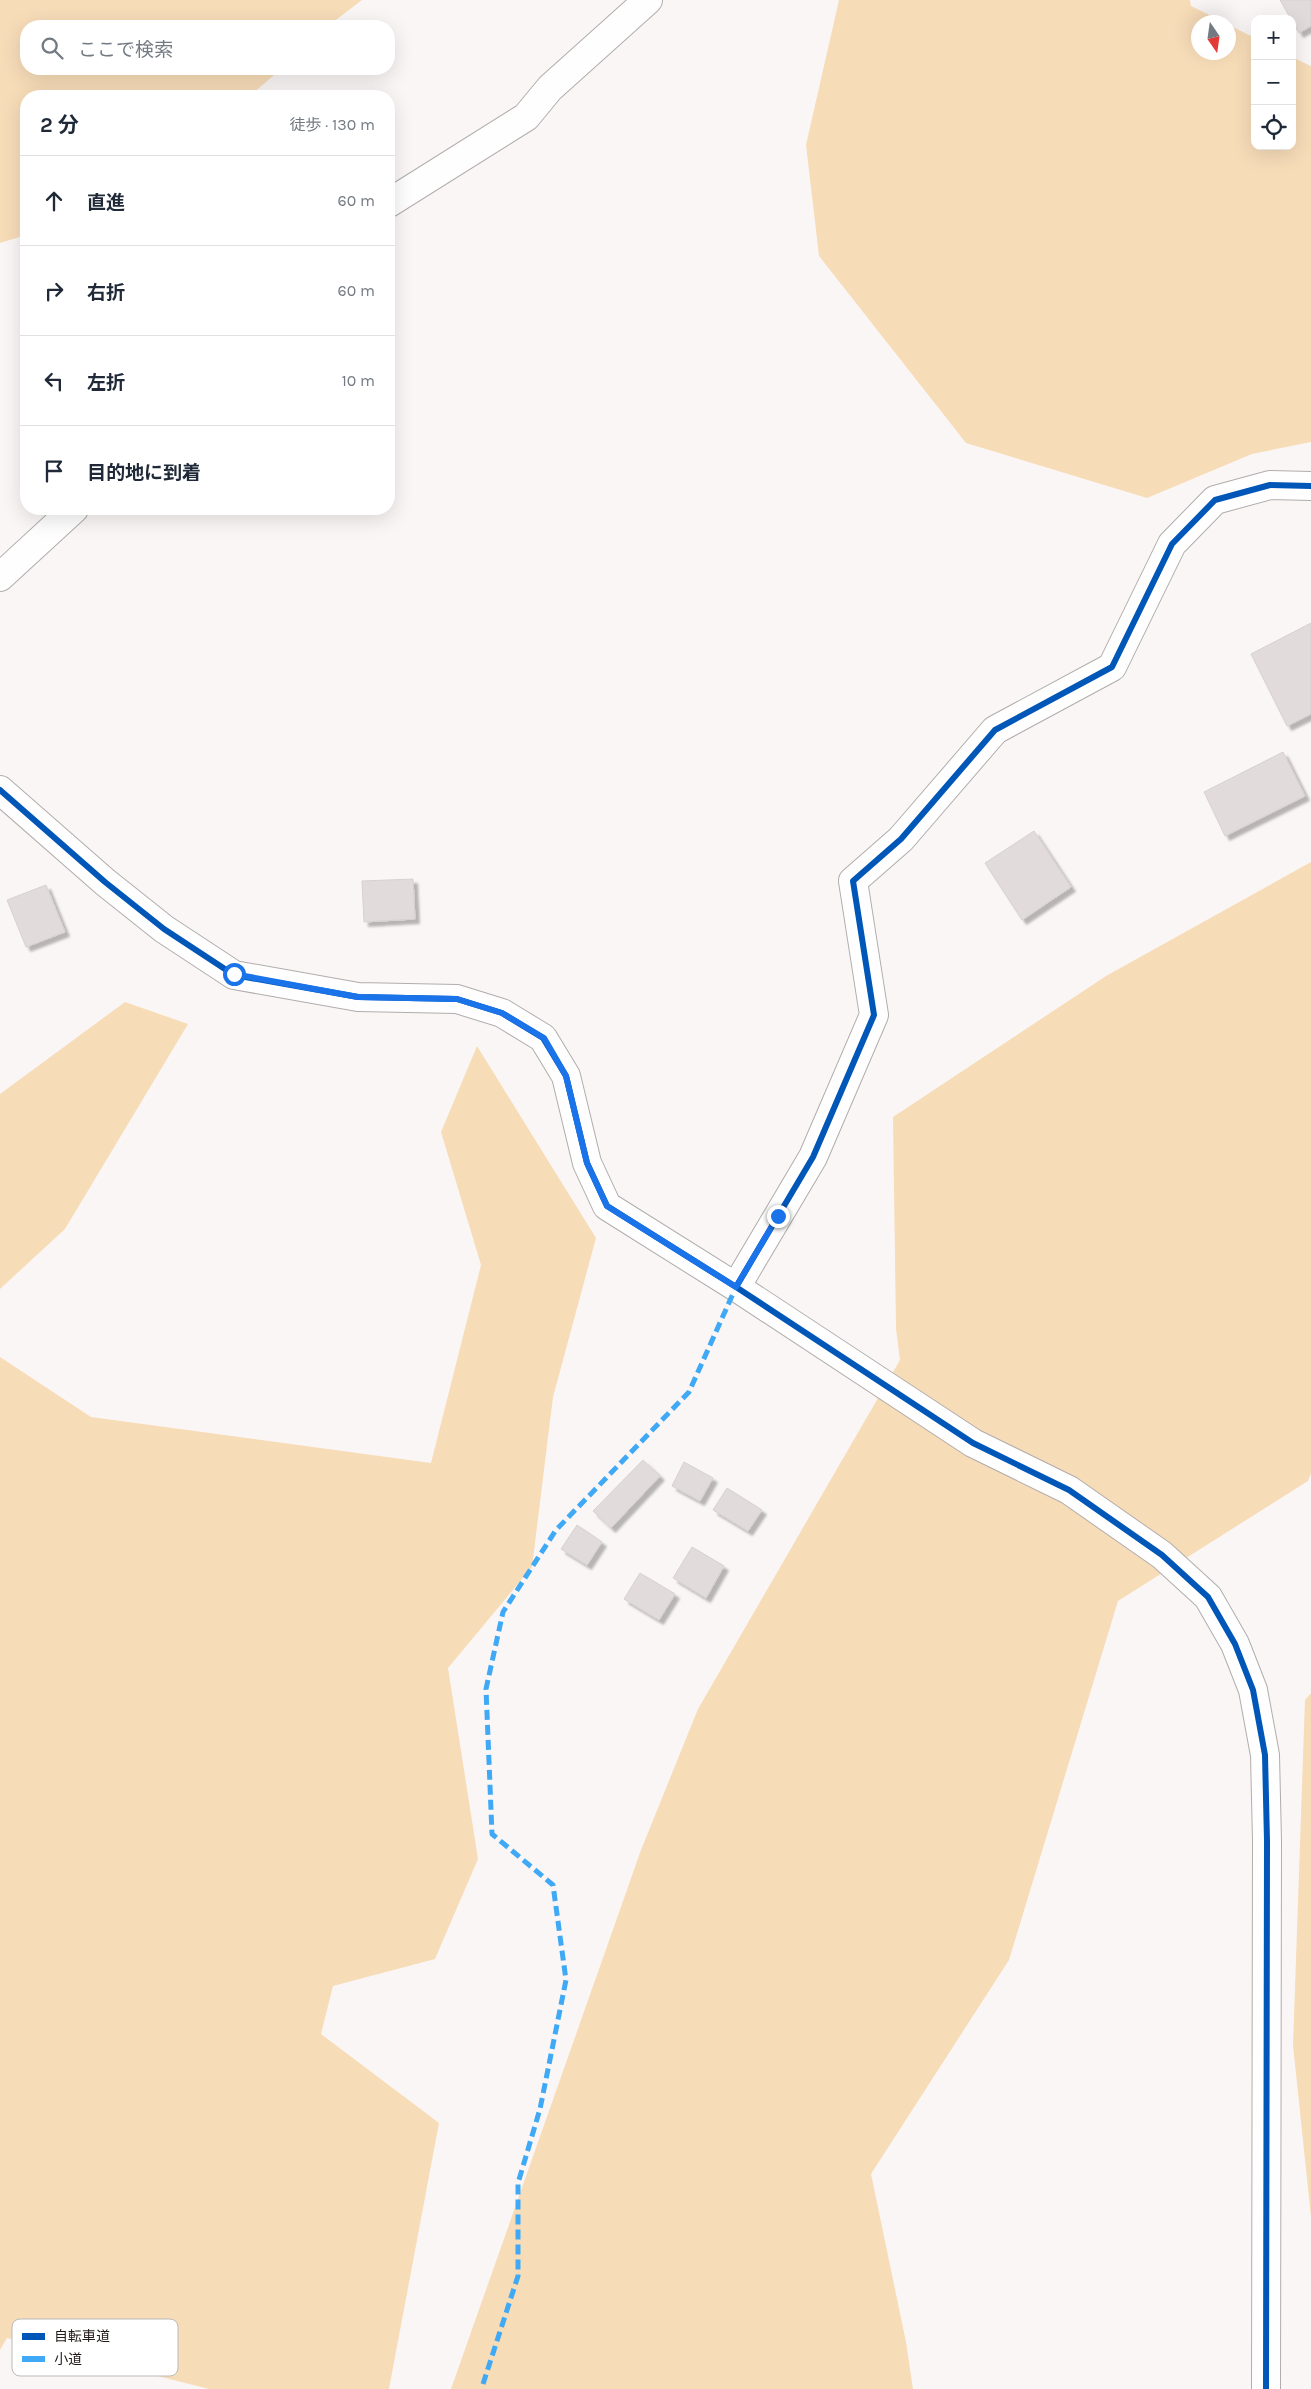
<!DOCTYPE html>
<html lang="ja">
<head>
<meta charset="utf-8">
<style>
	body { margin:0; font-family:Karla,"Noto Sans JP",sans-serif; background:#f6f6f7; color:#1f2937 }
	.controls { position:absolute; right:15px; top:15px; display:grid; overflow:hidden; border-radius:10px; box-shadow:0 5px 20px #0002 }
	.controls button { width:45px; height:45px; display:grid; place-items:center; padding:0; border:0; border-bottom:1px solid #e0e1e3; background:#fff; color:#1f2937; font:25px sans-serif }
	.compass { position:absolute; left:1191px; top:15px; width:45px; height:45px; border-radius:50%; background:#fff; box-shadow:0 5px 20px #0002; rotate:167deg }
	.stop { position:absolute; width:15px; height:15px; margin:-11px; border:4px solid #1a73e8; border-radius:50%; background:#fff }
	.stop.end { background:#1a73e8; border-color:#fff; box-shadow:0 1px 5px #0008 }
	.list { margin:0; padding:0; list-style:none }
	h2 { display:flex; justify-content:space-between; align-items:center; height:65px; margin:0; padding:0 20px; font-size:21px }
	h2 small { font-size:16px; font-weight:400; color:#747a83 }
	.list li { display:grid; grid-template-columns:32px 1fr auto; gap:15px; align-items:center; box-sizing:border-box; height:90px; padding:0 20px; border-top:1px solid #e0e1e3 }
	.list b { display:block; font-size:19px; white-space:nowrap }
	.list em { font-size:16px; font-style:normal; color:#747a83 }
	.icon { flex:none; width:28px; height:28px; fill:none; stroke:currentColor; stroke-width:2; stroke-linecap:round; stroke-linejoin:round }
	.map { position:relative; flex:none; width:1311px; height:2389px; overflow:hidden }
	.search { position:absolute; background:#fff; box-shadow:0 5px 20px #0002; left:20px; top:20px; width:375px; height:55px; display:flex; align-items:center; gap:12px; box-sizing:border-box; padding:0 18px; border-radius:20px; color:#747a83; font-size:19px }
	.panel { position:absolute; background:#fff; box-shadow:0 5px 20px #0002; left:20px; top:90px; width:375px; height:425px; border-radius:20px }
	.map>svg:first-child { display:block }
</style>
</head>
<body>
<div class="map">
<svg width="1311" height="2389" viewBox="0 0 1311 2389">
	<defs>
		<filter id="shadow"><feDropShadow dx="4.5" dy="4.5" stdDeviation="1" flood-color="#0004"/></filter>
	</defs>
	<rect width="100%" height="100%" fill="#fbf6f6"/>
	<path fill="#f7dcb8" d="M0 0H362L328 26H26V69H281L250 96H26V235L0 243Z
		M839 0H1190L1191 6 1224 22H1198V52H1228L1229 25 1255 38V146H1292V57L1311 66V442L1252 454 1147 498 966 443 819 256 806 145Z
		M1311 862V1473L1308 1481 1118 1601 1009 1960 871 2174 906 2342 913 2389H451L641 1850 698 1709 900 1360 896 1329 893 1117 1106 976Z
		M125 1002 188 1024 65 1229 0 1289V1094Z
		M477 1046 596 1238 553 1397 532 1567 448 1668 478 1859 435 1959 333 1986 321 2034 439 2123 389 2389H209L7 2338 0 2350V1357L91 1417 431 1463 481 1265 441 1132Z
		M1311 1693V2217L1293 2045 1305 1700Z"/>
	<path fill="#e2dbdb" stroke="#d7d0d1" filter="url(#shadow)" d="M1280 0H1311V26L1299 33Z
		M1311 623V714L1287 726 1251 654Z
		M1283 752 1305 796 1225 836 1204 792Z
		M1034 831 1071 887 1022 920 985 863Z
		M413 879 415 919 364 922 362 881Z
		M46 885 65 932 26 947 7 900Z
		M643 1460 660 1476 611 1528 593 1511Z
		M684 1462 713 1478 700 1501 672 1486Z
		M727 1488 762 1510 748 1531 713 1510Z
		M577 1525 602 1542 587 1565 561 1549Z
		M692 1547 724 1566 706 1598 673 1578Z
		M640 1573 675 1594 659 1620 624 1599Z"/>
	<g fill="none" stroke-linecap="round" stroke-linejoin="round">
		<defs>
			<path id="minor" d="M389 203 526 117 550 88 648 0
				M0 577 74 509
				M0 790 105 882 164 929 234 975 358 997 457 999 502 1013 543 1038 566 1076 587 1163 607 1206 736 1287 973 1443 1069 1490 1162 1555 1208 1597 1235 1644 1253 1690 1265 1755 1267 1841 1266 2389
				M736 1287 813 1157 874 1015 853 881 901 839 995 730 1112 667 1172 544 1215 500 1270 485 1311 486"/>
		</defs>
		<use href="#minor" stroke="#b2acac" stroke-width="30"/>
		<use href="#minor" stroke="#fefefe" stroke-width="28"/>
		<path stroke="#3fa9f5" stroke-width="5" stroke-dasharray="10 5" stroke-linecap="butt" d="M483 2384 518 2276V2183L540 2109 566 1980 553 1885 492 1834 486 1689 503 1612 556 1530 689 1392 736 1287"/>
		<defs>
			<path id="cycleway" d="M0 790 105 882 164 929 234 975 358 997 457 999 502 1013 543 1038 566 1076 587 1163 607 1206 736 1287 973 1443 1069 1490 1162 1555 1208 1597 1235 1644 1253 1690 1265 1755 1267 1841 1266 2389
				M736 1287 813 1157 874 1015 853 881 901 839 995 730 1112 667 1172 544 1215 500 1270 485 1311 486"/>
		</defs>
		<use href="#cycleway" stroke="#fff" stroke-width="9"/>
		<use href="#cycleway" stroke="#0057b8" stroke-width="6"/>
	</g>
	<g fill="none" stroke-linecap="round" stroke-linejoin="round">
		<path stroke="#1a73e8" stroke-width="6" d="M234 974 358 997 457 999 502 1013 544 1038 566 1076 587 1163 607 1206 736 1287 778 1216"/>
	</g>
	<rect x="12" y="2319" width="166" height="57" rx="8" fill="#fff" stroke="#bcbab9" stroke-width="1"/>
	<rect x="22" y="2333" width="23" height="7" fill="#0057b8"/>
	<rect x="22" y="2356" width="23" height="6" fill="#3fa9f5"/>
	<g font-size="14" fill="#211917">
		<text x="54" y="2341">自転車道</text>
		<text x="54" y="2364">小道</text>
	</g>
</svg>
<div class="controls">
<button>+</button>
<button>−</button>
<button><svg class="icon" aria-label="locate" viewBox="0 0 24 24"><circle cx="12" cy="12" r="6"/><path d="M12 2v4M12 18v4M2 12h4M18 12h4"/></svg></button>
</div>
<svg class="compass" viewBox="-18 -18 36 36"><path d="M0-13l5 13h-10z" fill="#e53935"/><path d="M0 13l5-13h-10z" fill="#747a83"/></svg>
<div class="stop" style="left:234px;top:974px"></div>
<div class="stop end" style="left:778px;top:1216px"></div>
<div class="search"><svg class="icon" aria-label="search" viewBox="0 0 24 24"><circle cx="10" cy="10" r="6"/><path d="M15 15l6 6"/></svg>ここで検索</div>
<section class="panel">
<h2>2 分<small>徒歩 · 130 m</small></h2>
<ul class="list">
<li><svg class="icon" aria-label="ahead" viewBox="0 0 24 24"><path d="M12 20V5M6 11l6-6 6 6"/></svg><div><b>直進</b></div><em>60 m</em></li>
<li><svg class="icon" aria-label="right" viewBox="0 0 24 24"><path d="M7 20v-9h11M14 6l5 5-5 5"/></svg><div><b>右折</b></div><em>60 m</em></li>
<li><svg class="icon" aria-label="left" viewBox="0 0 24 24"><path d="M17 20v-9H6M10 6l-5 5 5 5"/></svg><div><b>左折</b></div><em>10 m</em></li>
<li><svg class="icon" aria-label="arrive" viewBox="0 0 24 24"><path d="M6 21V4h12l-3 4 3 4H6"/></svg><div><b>目的地に到着</b></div></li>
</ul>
</section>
</div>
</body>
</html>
